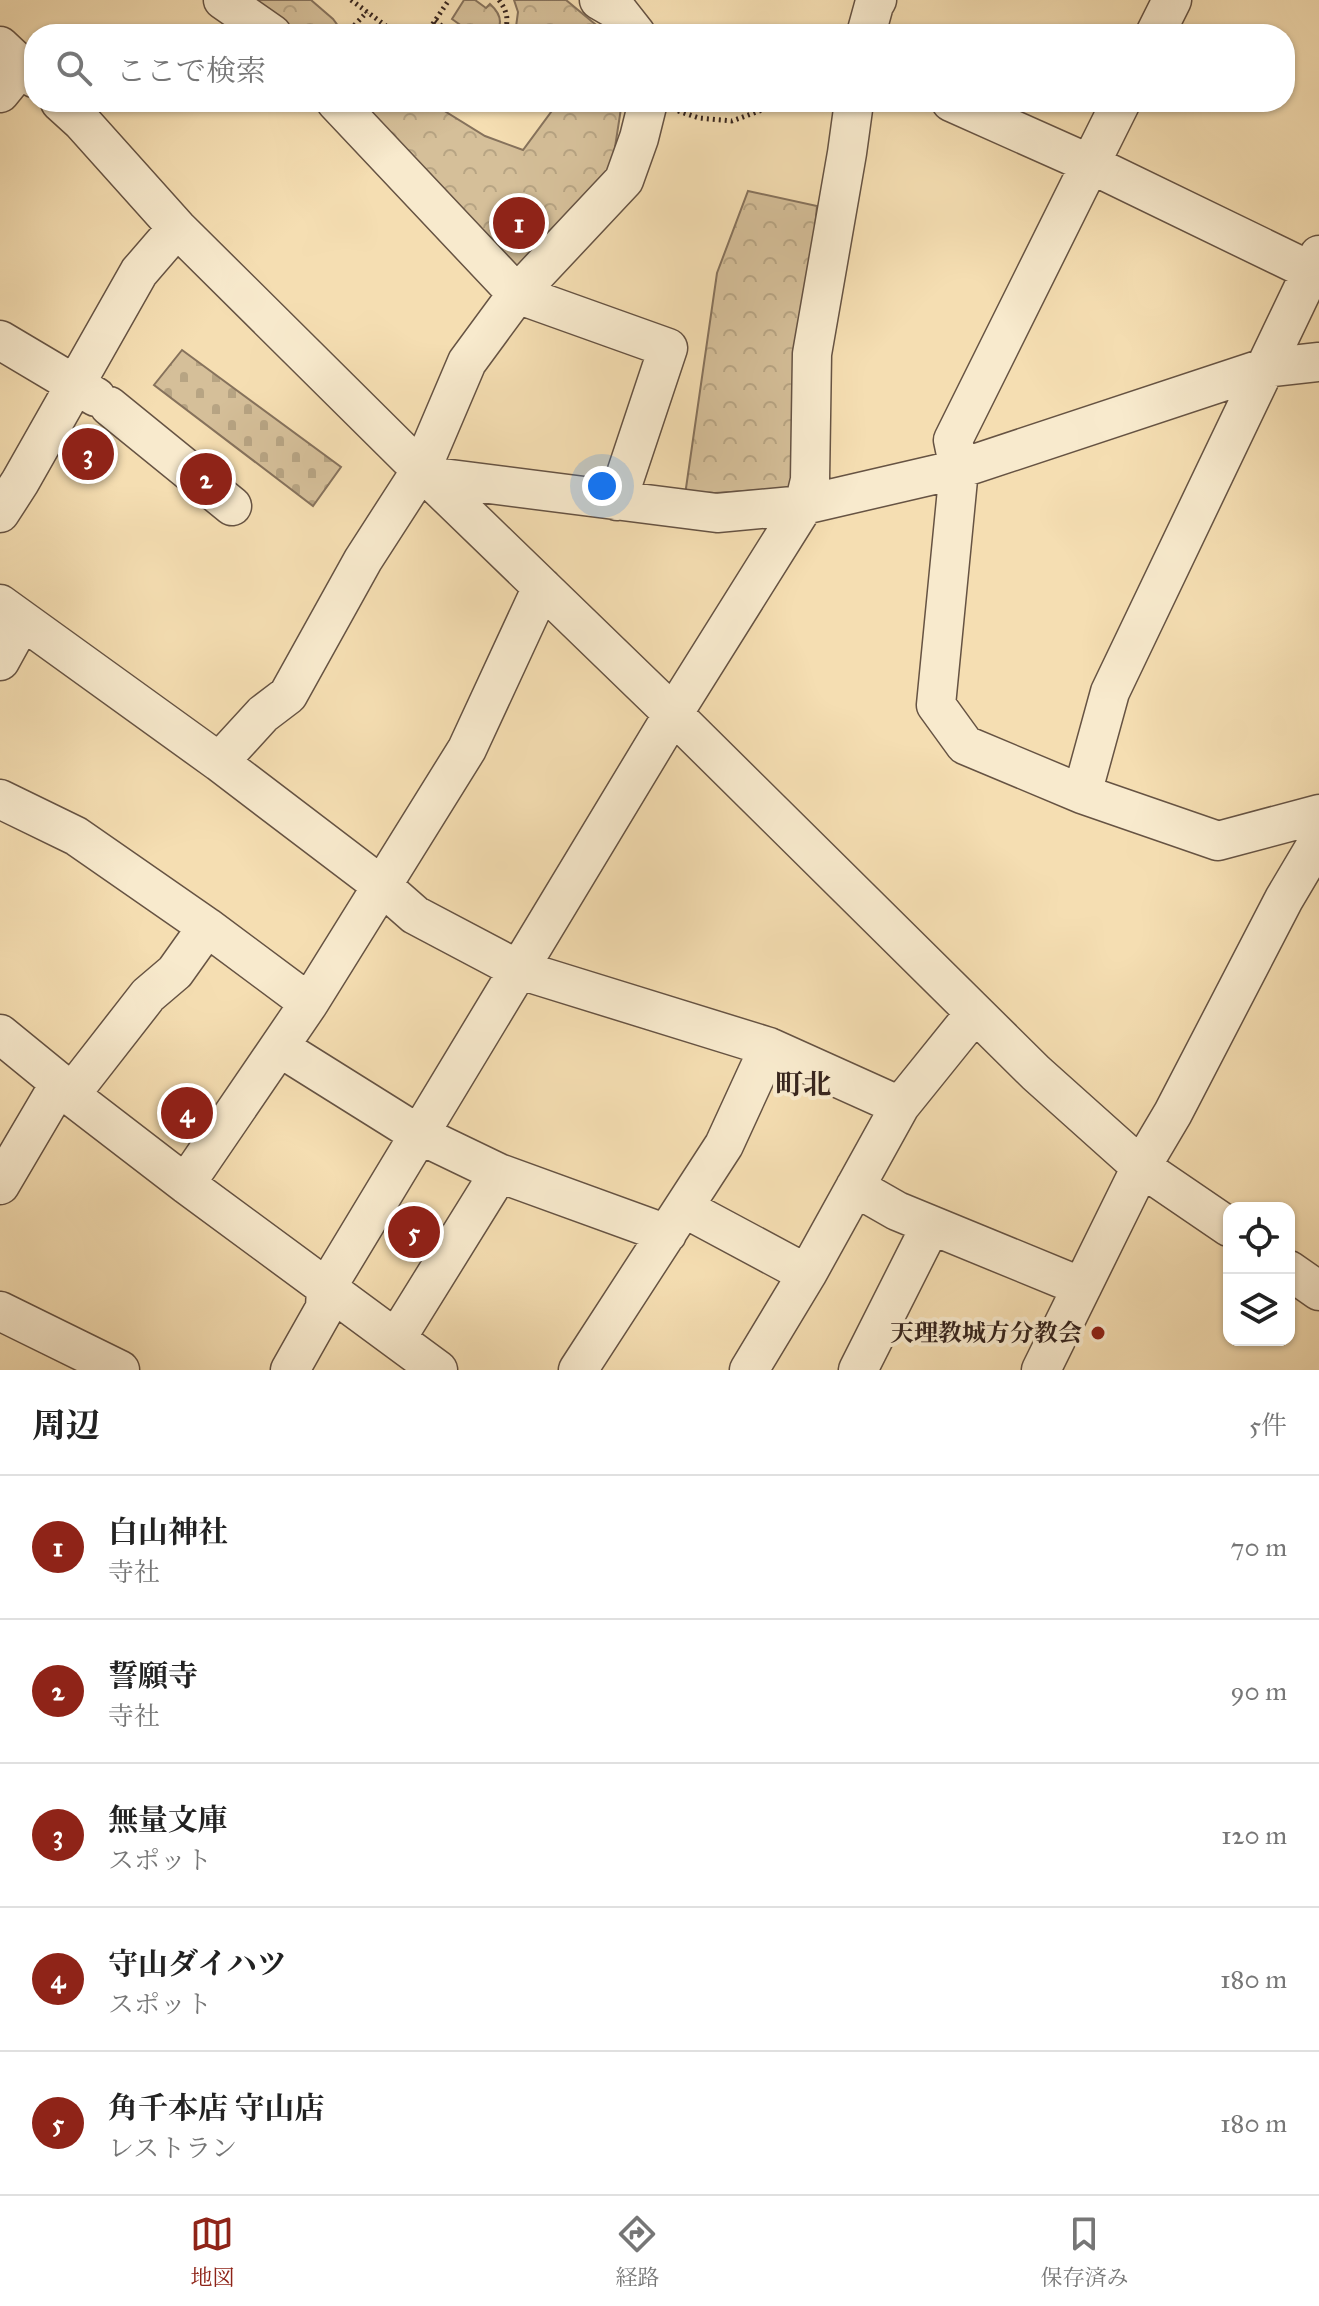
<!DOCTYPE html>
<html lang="ja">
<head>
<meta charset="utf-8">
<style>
	body { margin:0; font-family:"IM FELL Great Primer","Noto Serif JP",serif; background:#f6f6f6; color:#222 }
	.controls { position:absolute; right:24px; bottom:24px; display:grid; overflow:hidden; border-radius:16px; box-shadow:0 2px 6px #0004 }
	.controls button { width:72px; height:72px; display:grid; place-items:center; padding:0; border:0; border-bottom:2px solid #e0e0e0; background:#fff; color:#222; font:40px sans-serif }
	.you { position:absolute; left:602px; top:486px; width:28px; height:28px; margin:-20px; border:6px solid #fff; border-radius:50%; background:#1a73e8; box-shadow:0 0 0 12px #1a73e833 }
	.badge { display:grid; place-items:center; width:52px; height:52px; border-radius:50%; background:#8f2418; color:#fff; font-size:26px; font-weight:700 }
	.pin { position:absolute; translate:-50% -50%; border:4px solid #fff; box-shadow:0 2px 8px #0006 }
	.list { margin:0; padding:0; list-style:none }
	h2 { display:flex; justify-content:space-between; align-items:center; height:104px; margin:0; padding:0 32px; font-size:34px }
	h2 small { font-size:26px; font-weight:400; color:#767676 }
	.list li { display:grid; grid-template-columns:52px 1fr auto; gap:24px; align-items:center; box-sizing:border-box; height:144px; padding:0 32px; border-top:2px solid #e0e0e0 }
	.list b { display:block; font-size:30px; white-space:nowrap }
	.list p { margin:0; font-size:26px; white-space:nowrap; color:#767676 }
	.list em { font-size:26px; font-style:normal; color:#767676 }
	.icon { flex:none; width:44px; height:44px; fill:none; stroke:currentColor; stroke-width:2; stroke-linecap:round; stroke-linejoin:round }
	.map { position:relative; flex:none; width:1319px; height:1370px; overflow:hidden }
	.search { position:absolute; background:#fff; box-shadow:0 2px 6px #0004; left:24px; right:24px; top:24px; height:88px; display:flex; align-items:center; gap:20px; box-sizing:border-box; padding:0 28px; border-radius:32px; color:#767676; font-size:30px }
	.sheet { height:824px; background:#fff }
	nav { display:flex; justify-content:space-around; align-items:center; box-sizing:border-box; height:112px; border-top:2px solid #e0e0e0; background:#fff; font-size:22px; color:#767676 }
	nav a { display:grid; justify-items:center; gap:4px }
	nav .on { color:#8f2418 }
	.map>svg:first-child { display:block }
</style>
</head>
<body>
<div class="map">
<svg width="1319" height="1370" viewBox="0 0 1319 1370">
	<defs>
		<pattern id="forest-crowns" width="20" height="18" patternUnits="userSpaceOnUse" patternTransform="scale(2)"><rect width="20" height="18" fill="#d5bf99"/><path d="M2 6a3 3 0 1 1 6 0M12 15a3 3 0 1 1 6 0" fill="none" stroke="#b7a483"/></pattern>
		<pattern id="cemetery-stones" width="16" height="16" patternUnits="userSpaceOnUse" patternTransform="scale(2)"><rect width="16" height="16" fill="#d5bf99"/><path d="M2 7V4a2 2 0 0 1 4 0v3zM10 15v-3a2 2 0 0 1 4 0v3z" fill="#b7a483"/></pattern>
	</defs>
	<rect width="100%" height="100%" fill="#f5deb2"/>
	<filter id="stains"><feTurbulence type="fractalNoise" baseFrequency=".0025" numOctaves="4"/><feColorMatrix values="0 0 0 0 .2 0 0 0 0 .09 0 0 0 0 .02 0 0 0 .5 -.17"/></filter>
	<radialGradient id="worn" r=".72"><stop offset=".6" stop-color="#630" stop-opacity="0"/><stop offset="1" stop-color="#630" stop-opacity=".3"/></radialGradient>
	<path fill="url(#forest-crowns)" stroke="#86725c" stroke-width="2" d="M247 0H311L333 19 344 34H292L278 19Z
		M464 0H475L486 8 490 4C500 13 504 23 495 34H473L452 19Z
		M514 0H566L607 34H515L518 12Z
		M357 102H430L485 136 523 150 551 112 541 102H622L611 173 519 271Z
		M748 191 817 206 792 488 685 495 717 273Z"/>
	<path fill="url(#cemetery-stones)" stroke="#86725c" stroke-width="2" d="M182 350 341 467 313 506 154 385Z"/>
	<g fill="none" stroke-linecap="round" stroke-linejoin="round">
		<defs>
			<path id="minor" d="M223 0 272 34
				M599 0 618 11 636 34
				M866 34 874 5 877 0
				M1155 34 1172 0
				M0 46 34 78
				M0 93 22 66
				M60 102 82 122 177 228 421 470 673 714 1036 1073 1141 1167 1229 1227
				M336 102 517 294 668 348 617 501
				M951 102 1090 164 1319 275
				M1121 102 953 440 959 469 936 705 965 745 1082 794 1218 841 1319 814
				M0 340 96 397
				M109 406 232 506
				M427 476 717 513 804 505 959 469 1264 368 1319 362
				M0 513 20 482 139 272 177 228
				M0 604 219 762 382 886 415 915 517 969 769 1047 900 1106
				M0 661 22 621
				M219 762 263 714 288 695 363 560 421 470 467 362 517 294 624 180 639 138 648 102
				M1082 794 1110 692 1319 255
				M0 799 76 836 207 927 309 1003
				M0 1034 60 1083 70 1095 187 1185 438 1370
				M279 1047 418 1134 499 1173 667 1234
				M70 1095 148 995 175 972 207 927
				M0 1185 60 1083
				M187 1185 193 1173 309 1003 467 749 542 587
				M855 1187 897 1211 1082 1287
				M684 1208 807 1274
				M1289 1270 1319 1291
				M0 1311 120 1370
				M396 1339 499 1173
				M290 1370 325 1308 326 1288 330 1282 673 714 804 505 810 480 812 354 847 153 854 102
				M578 1370 724 1145 769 1047
				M749 1370 807 1274 900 1106 975 1013
				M858 1370 931 1225
				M1041 1370 1141 1167 1173 1113 1284 899 1319 840"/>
		</defs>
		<use href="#minor" stroke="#665343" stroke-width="41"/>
		<path stroke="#37251e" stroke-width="5" stroke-dasharray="2 4" stroke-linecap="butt" d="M351 0 397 34
			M499 0C507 11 510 21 503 34
			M435 21 453 34
			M346 34 367 12
			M426 34 449 0
			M678 111 699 118 732 121 784 102"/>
		<use href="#minor" stroke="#f8eacd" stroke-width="38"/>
	</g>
	<circle fill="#8f2418" stroke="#f8eacd" stroke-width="3" cx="1098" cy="1333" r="8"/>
	<g text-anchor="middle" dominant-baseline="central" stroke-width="8" stroke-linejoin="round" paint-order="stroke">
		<g font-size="24" font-weight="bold" fill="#37251e" stroke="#f8eacd" text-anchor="end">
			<text x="1082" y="1333">天理教城方分教会</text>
		</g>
		<g font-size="28" font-weight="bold" fill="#37251e" stroke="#f8eacd">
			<text x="803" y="1084">町北</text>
		</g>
	</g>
	<rect width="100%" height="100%" filter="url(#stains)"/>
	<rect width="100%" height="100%" fill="url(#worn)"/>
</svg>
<div class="controls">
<button><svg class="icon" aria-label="locate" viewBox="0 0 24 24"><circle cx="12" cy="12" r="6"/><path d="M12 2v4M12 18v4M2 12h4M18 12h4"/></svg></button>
<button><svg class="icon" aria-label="layers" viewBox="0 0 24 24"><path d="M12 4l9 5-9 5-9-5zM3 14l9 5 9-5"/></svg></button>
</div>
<div class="you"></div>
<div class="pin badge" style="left:519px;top:223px">1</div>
<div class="pin badge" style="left:206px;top:479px">2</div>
<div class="pin badge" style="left:88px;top:454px">3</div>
<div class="pin badge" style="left:187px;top:1113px">4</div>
<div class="pin badge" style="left:414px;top:1232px">5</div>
<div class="search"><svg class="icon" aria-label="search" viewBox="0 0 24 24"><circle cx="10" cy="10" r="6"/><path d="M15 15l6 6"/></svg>ここで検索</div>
</div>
<section class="sheet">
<h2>周辺<small>5件</small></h2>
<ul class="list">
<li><span class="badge">1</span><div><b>白山神社</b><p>寺社</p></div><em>70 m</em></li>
<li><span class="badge">2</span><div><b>誓願寺</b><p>寺社</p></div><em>90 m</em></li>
<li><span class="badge">3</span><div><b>無量文庫</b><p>スポット</p></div><em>120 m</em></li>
<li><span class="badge">4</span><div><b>守山ダイハツ</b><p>スポット</p></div><em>180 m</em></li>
<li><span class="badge">5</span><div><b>角千本店 守山店</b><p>レストラン</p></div><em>180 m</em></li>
</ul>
</section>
<nav>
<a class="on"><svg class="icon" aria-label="map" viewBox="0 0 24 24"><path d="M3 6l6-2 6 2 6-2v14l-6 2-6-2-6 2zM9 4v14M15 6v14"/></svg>地図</a>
<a><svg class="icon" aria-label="directions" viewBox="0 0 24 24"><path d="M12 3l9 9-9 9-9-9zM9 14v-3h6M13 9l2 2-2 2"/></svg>経路</a>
<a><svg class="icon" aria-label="saved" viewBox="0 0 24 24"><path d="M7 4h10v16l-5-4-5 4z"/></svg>保存済み</a>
</nav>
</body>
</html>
